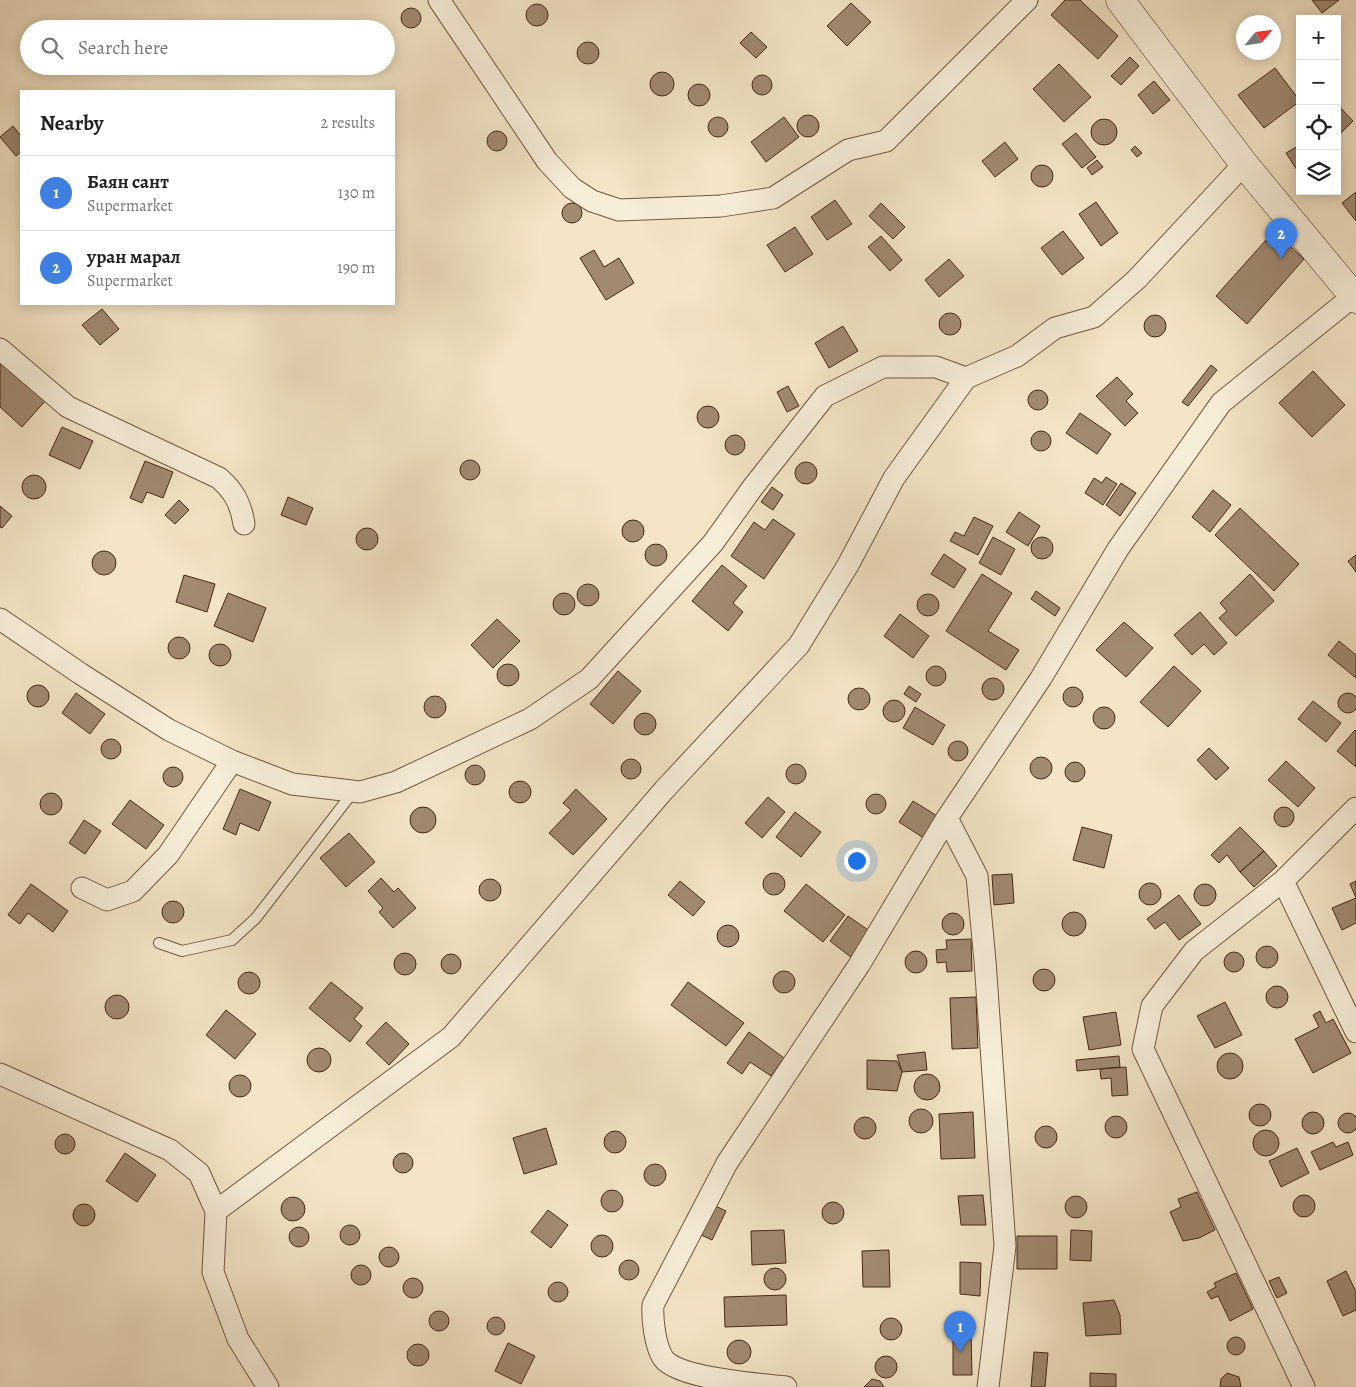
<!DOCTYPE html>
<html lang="en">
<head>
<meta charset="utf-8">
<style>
	body { margin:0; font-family:Alegreya,serif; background:#f6f6f6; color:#222 }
	.controls { position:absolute; right:15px; top:15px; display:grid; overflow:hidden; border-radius:0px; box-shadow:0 2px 12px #0003 }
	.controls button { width:45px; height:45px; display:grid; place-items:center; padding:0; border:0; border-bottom:1px solid #e0e0e0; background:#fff; color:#222; font:25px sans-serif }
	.compass { position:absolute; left:1236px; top:15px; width:45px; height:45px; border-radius:50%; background:#fff; box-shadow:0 2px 12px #0003; rotate:61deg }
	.you { position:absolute; left:856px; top:860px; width:18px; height:18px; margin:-12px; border:4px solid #fff; border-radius:50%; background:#1a73e8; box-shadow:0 0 0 8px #1a73e833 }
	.badge { display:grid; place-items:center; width:32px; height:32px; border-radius:50%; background:#7c3aed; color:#fff; font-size:16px; font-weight:700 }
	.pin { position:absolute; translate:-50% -41px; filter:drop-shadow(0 1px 2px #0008) }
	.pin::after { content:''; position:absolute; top:26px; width:18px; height:15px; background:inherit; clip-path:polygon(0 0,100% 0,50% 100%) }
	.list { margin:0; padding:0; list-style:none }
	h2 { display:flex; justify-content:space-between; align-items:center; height:65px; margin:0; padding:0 20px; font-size:21px }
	h2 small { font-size:16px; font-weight:400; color:#767676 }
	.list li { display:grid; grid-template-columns:32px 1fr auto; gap:15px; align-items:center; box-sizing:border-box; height:75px; padding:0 20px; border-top:1px solid #e0e0e0 }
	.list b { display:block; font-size:19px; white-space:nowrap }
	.list p { margin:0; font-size:16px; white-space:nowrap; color:#767676 }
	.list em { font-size:16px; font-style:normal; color:#767676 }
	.icon { flex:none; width:28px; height:28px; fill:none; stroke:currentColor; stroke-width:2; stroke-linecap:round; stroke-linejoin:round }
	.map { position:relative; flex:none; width:1356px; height:1387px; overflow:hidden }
	.search { position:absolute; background:#fff; box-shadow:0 2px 12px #0003; left:20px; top:20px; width:375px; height:55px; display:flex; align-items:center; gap:12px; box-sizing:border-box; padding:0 18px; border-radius:28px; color:#767676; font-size:19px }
	.panel { position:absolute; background:#fff; box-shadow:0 2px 12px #0003; left:20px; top:90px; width:375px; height:215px; border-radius:0px }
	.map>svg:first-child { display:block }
</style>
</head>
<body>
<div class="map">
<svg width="1356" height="1387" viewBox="0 0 1356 1387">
	<rect width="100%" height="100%" fill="#f3e5c6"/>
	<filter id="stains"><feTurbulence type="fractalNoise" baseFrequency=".004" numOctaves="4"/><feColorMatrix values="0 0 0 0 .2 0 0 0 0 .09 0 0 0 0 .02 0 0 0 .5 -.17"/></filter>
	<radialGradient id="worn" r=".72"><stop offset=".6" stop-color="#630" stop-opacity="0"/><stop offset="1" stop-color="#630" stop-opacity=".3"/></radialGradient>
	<path fill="#a08a71" stroke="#472815" d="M1065 0H1080L1118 36 1098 59 1051 15Z
		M1312 0H1339L1322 13Z
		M851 3 871 22 847 46 827 26Z
		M526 15a11 11 0 1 1 22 0a11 11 0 1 1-22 0Z
		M401 18a10 10 0 1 1 20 0a10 10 0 1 1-20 0Z
		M751 32 767 47 756 58 740 43Z
		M577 53a11 11 0 1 1 22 0a11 11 0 1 1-22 0Z
		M1130 57 1139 66 1121 85 1111 76Z
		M1059 64 1091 97 1064 122 1033 89Z
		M1275 68 1300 101 1264 128 1238 95Z
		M650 84a12 12 0 1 1 24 0a12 12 0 1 1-24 0Z
		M752 85a10 10 0 1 1 20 0a10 10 0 1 1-20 0Z
		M1154 81 1170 100 1153 114 1138 95Z
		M688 95a11 11 0 1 1 22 0a11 11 0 1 1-22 0Z
		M1337 104 1353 121 1337 137Z
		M797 126a11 11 0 1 1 22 0a11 11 0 1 1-22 0Z
		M784 117 799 137 766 162 751 142Z
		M708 127a10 10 0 1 1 20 0a10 10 0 1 1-20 0Z
		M1091 132a13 13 0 1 1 26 0a13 13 0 1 1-26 0Z
		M13 126 21 136V152L16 156 0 137Z
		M487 141a10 10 0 1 1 20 0a10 10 0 1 1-20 0Z
		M1076 133 1096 157 1082 168 1062 144Z
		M1005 142 1018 159 995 177 982 161Z
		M1300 145V169L1297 170 1286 153Z
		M1135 146 1142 153 1137 157 1131 150Z
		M1097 160 1103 167 1092 175 1087 168Z
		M1031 176a11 11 0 1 1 22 0a11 11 0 1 1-22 0Z
		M1356 192V221L1342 203Z
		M835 200 852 224 827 240 811 217Z
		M1096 202 1118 233 1101 246 1079 214Z
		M562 213a10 10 0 1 1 20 0a10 10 0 1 1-20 0Z
		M881 203 905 227 893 239 869 216Z
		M795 227 813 254 785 272 767 245Z
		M1063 231 1084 258 1062 275 1041 248Z
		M1274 231 1304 259 1247 324 1216 296Z
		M881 236 902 260 890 271 868 247Z
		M594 250 604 267 619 258 634 283 606 300 580 258Z
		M949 259 964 276 939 297 925 280Z
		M102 309 119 329 100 345 82 325Z
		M939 324a11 11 0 1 1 22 0a11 11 0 1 1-22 0Z
		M1144 326a11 11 0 1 1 22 0a11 11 0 1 1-22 0Z
		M843 326 858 351 829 368 815 343Z
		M0 362 47 399 22 427 0 407Z
		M1211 365 1217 370 1188 406 1182 402Z
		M1313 371 1345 405 1312 437 1279 403Z
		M1117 377 1133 394 1126 401 1138 413 1125 426 1096 396Z
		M788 386 799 406 787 412 777 392Z
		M1028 400a10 10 0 1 1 20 0a10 10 0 1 1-20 0Z
		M697 417a11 11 0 1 1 22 0a11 11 0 1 1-22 0Z
		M1080 413 1111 434 1097 454 1066 433Z
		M62 427 93 441 80 469 49 455Z
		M1031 441a10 10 0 1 1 20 0a10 10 0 1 1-20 0Z
		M725 445a10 10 0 1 1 20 0a10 10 0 1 1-20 0Z
		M460 470a10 10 0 1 1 20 0a10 10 0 1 1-20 0Z
		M145 461 173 472 163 498 147 492 142 503 130 498Z
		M795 473a11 11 0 1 1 22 0a11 11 0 1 1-22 0Z
		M22 487a12 12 0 1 1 24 0a12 12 0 1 1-24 0Z
		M1106 477 1117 484 1103 505 1085 493 1094 478 1102 483Z
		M1121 483 1136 493 1120 516 1106 505Z
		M772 487 783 495 773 510 761 502Z
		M1213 490 1231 505 1210 532 1192 517Z
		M288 497 313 508 306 525 281 515Z
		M179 500 189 510 175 524 165 515Z
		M0 506 12 516 2 528 0 527Z
		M1240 508 1299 564 1274 591 1215 535Z
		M1019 512 1040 526 1028 546 1006 532Z
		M974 517 993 526 978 555 950 541 955 532 964 536Z
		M773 519 795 534 764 579 731 556 754 522 765 530Z
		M622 531a11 11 0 1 1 22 0a11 11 0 1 1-22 0Z
		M356 539a11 11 0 1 1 22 0a11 11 0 1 1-22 0Z
		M993 537 1015 549 1001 575 979 563Z
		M1031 548a11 11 0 1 1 22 0a11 11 0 1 1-22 0Z
		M645 555a11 11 0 1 1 22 0a11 11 0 1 1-22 0Z
		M92 563a12 12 0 1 1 24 0a12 12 0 1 1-24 0Z
		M944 554 966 569 954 588 931 574Z
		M1356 555V572L1348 561Z
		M722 565 747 586 733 603 743 612 728 631 692 601Z
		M982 574 1012 593 988 631 1019 650 1006 670 946 631Z
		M1250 574 1274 601 1236 636 1219 618 1227 611 1220 603Z
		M184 575 215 584 207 612 176 602Z
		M577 595a11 11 0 1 1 22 0a11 11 0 1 1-22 0Z
		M1036 591 1060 608 1055 616 1031 599Z
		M228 593 266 608 253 642 214 626Z
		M553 604a11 11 0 1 1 22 0a11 11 0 1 1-22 0Z
		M917 605a11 11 0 1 1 22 0a11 11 0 1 1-22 0Z
		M1200 612 1227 643 1214 655 1204 644 1192 655 1174 635Z
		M900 614 929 636 913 658 884 636Z
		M497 619 520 641 493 668 471 645Z
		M1124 622 1153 648 1126 677 1096 650Z
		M168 648a11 11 0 1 1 22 0a11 11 0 1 1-22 0Z
		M1339 641 1356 655V678L1328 655Z
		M209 655a11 11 0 1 1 22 0a11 11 0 1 1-22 0Z
		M497 675a11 11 0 1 1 22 0a11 11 0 1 1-22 0Z
		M1174 666 1201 691 1168 727 1140 702Z
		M926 676a10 10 0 1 1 20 0a10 10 0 1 1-20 0Z
		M618 671 641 691 613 724 590 704Z
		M982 689a11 11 0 1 1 22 0a11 11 0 1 1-22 0Z
		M27 696a11 11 0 1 1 22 0a11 11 0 1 1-22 0Z
		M909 686 921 694 916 702 904 694Z
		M1063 697a10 10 0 1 1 20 0a10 10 0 1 1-20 0Z
		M848 699a11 11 0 1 1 22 0a11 11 0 1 1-22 0Z
		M1338 703a10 10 0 1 1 20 0a10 10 0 1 1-20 0Z
		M76 693 105 714 90 734 62 713Z
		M424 707a11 11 0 1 1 22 0a11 11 0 1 1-22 0Z
		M883 711a11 11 0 1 1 22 0a11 11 0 1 1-22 0Z
		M1313 701 1341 723 1326 742 1298 719Z
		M915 707 945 725 933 745 903 728Z
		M1093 718a11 11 0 1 1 22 0a11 11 0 1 1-22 0Z
		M634 724a11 11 0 1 1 22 0a11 11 0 1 1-22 0Z
		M1355 730 1356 731V767L1337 751Z
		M101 749a10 10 0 1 1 20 0a10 10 0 1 1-20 0Z
		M948 751a10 10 0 1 1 20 0a10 10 0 1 1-20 0Z
		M1209 748 1229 768 1216 780 1197 760Z
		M1030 768a11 11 0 1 1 22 0a11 11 0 1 1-22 0Z
		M621 769a10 10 0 1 1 20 0a10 10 0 1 1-20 0Z
		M1286 761 1315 788 1298 807 1268 780Z
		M1065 772a10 10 0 1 1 20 0a10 10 0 1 1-20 0Z
		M786 774a10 10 0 1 1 20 0a10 10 0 1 1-20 0Z
		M465 775a10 10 0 1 1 20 0a10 10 0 1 1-20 0Z
		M163 777a10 10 0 1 1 20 0a10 10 0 1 1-20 0Z
		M509 792a11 11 0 1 1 22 0a11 11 0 1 1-22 0Z
		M240 789 271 802 259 831 240 823 236 835 223 829Z
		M576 789 607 819 573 855 549 833 571 810 563 803Z
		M40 804a11 11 0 1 1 22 0a11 11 0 1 1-22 0Z
		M866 804a10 10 0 1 1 20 0a10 10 0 1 1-20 0Z
		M768 797 785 812 762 838 745 823Z
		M130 800 164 825 146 849 112 824Z
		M913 801 939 817 925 839 899 822Z
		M410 820a13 13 0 1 1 26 0a13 13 0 1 1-26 0Z
		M1274 817a10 10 0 1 1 20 0a10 10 0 1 1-20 0Z
		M795 812 821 832 801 857 776 837Z
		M84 820 101 831 85 854 69 843Z
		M1082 827 1112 835 1104 868 1073 860Z
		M1240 827 1264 851 1240 872 1227 855 1219 863 1211 855Z
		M349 833 375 862 346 887 320 858Z
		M1264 851 1277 866 1254 887 1240 872Z
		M763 884a11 11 0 1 1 22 0a11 11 0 1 1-22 0Z
		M1012 874 1014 903 994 905 992 875Z
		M381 878 394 892 398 888 416 908 393 928 379 912 383 908 368 891Z
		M479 890a11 11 0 1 1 22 0a11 11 0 1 1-22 0Z
		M680 881 705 902 693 916 668 895Z
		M1356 881V923L1342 930 1332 908 1356 898 1350 884Z
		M1139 894a11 11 0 1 1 22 0a11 11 0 1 1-22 0Z
		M31 884 68 911 53 932 28 913 20 924 8 915Z
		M806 884 845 915 823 942 784 911Z
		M1194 895a11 11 0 1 1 22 0a11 11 0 1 1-22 0Z
		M1179 895 1201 924 1179 940 1165 922 1155 929 1147 919Z
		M162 912a11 11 0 1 1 22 0a11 11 0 1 1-22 0Z
		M1062 924a12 12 0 1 1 24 0a12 12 0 1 1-24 0Z
		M942 924a11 11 0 1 1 22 0a11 11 0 1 1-22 0Z
		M848 916 871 932 852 958 830 941Z
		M717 936a11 11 0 1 1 22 0a11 11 0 1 1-22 0Z
		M971 939 972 971 947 972 946 962 937 963 936 950 947 949 946 940Z
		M1256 957a11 11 0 1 1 22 0a11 11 0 1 1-22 0Z
		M905 962a11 11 0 1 1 22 0a11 11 0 1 1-22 0Z
		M1224 962a10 10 0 1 1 20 0a10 10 0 1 1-20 0Z
		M394 964a11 11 0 1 1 22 0a11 11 0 1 1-22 0Z
		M441 964a10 10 0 1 1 20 0a10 10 0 1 1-20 0Z
		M1033 980a11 11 0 1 1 22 0a11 11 0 1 1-22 0Z
		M773 982a11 11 0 1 1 22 0a11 11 0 1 1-22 0Z
		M238 983a11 11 0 1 1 22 0a11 11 0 1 1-22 0Z
		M331 982 363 1008 354 1019 362 1026 350 1042 309 1008Z
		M688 982 744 1023 726 1046 671 1005Z
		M1266 997a11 11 0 1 1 22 0a11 11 0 1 1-22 0Z
		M105 1007a12 12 0 1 1 24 0a12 12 0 1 1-24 0Z
		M976 997 978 1048 952 1049 950 998Z
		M1225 1002 1242 1035 1215 1048 1197 1016Z
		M226 1010 256 1034 235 1059 206 1035Z
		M1320 1011 1326 1023 1333 1019 1351 1053 1313 1073 1295 1039 1319 1027 1313 1015Z
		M1116 1012 1121 1045 1089 1050 1083 1017Z
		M386 1022 409 1044 389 1065 366 1043Z
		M749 1032 784 1058 771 1076 750 1062 742 1074 727 1063Z
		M307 1060a12 12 0 1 1 24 0a12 12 0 1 1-24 0Z
		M925 1052 927 1070 902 1072 897 1055Z
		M1217 1066a13 13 0 1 1 26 0a13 13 0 1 1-26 0Z
		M1119 1056 1120 1067 1077 1071 1076 1060Z
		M867 1060 897 1061 902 1072 897 1091 867 1089Z
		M1126 1067 1128 1095 1112 1096 1111 1078 1101 1079 1100 1069Z
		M914 1087a13 13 0 1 1 26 0a13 13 0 1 1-26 0Z
		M229 1086a11 11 0 1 1 22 0a11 11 0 1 1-22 0Z
		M1249 1115a11 11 0 1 1 22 0a11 11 0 1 1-22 0Z
		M909 1121a12 12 0 1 1 24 0a12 12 0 1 1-24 0Z
		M973 1112 975 1158 941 1159 939 1114Z
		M1302 1123a11 11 0 1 1 22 0a11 11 0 1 1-22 0Z
		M1338 1123a10 10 0 1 1 20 0a10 10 0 1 1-20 0Z
		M1105 1127a11 11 0 1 1 22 0a11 11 0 1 1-22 0Z
		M854 1128a11 11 0 1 1 22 0a11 11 0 1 1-22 0Z
		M1035 1137a11 11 0 1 1 22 0a11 11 0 1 1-22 0Z
		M546 1128 557 1164 524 1174 513 1138Z
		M1253 1143a13 13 0 1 1 26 0a13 13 0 1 1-26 0Z
		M604 1142a11 11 0 1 1 22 0a11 11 0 1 1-22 0Z
		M55 1144a10 10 0 1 1 20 0a10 10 0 1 1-20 0Z
		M1333 1142 1336 1147 1348 1142 1353 1155 1320 1170 1311 1152Z
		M1297 1148 1309 1173 1281 1187 1269 1161Z
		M125 1153 156 1175 137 1202 106 1181Z
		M393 1163a10 10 0 1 1 20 0a10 10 0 1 1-20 0Z
		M644 1175a11 11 0 1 1 22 0a11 11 0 1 1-22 0Z
		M601 1201a11 11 0 1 1 22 0a11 11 0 1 1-22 0Z
		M1197 1192 1215 1230 1199 1238 1183 1241 1170 1212 1181 1207 1178 1199Z
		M1293 1206a11 11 0 1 1 22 0a11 11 0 1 1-22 0Z
		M983 1195 986 1225H961L958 1196Z
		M1065 1207a11 11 0 1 1 22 0a11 11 0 1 1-22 0Z
		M281 1209a12 12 0 1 1 24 0a12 12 0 1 1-24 0Z
		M822 1213a11 11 0 1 1 22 0a11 11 0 1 1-22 0Z
		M711 1204 726 1211 712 1240 697 1233Z
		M73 1215a11 11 0 1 1 22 0a11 11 0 1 1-22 0Z
		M548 1210 568 1225 551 1248 531 1232Z
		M340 1235a10 10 0 1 1 20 0a10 10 0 1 1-20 0Z
		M289 1237a10 10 0 1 1 20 0a10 10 0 1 1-20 0Z
		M784 1230 786 1263 752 1265 751 1231Z
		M1071 1230 1092 1231 1091 1261 1070 1260Z
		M591 1246a11 11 0 1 1 22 0a11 11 0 1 1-22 0Z
		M1017 1236H1057V1269H1017Z
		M379 1257a10 10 0 1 1 20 0a10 10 0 1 1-20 0Z
		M889 1250 890 1287H863L862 1251Z
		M619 1270a10 10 0 1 1 20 0a10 10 0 1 1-20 0Z
		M960 1262 981 1263 980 1296 960 1294Z
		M351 1275a10 10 0 1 1 20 0a10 10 0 1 1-20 0Z
		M764 1279a11 11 0 1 1 22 0a11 11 0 1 1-22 0Z
		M1346 1271 1356 1292V1310L1343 1316 1327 1281Z
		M1236 1273 1253 1309 1230 1321 1218 1296 1211 1299 1207 1292 1216 1287 1214 1283Z
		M1279 1277 1287 1293 1277 1298 1269 1281Z
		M403 1288a10 10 0 1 1 20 0a10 10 0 1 1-20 0Z
		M548 1292a10 10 0 1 1 20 0a10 10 0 1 1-20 0Z
		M786 1295 787 1325 725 1327 724 1297Z
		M1114 1300 1120 1315 1121 1334 1086 1336 1083 1303Z
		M429 1321a10 10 0 1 1 20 0a10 10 0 1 1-20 0Z
		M487 1326a9 9 0 1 1 18 0a9 9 0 1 1-18 0Z
		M880 1329a11 11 0 1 1 22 0a11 11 0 1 1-22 0Z
		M953 1331H971L972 1375H953Z
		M1227 1346a9 9 0 1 1 18 0a9 9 0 1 1-18 0Z
		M727 1352a12 12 0 1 1 24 0a12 12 0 1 1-24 0Z
		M508 1343 535 1356 521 1384 495 1371Z
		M407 1355a11 11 0 1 1 22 0a11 11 0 1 1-22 0Z
		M1034 1352 1048 1353 1045 1387H1031Z
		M875 1367a11 11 0 1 1 22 0a11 11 0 1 1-22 0Z
		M1090 1373 1116 1374V1387H1090Z
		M1227 1373 1239 1377 1241 1387H1220L1221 1379Z
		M872 1379 880 1381 884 1387H864Z"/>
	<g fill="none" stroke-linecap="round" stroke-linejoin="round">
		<defs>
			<path id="service" d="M159 943 182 951 232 940 256 918 353 792"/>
			<path id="minor" d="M439 0 547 161 572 188 592 201 619 210 721 206 773 198 848 150 886 141 1027 0
				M0 349 68 407 219 478C234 491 241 504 244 524
				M0 619 81 674 169 730 232 761 292 784 360 792 396 782 530 719 589 679 713 543 753 487 825 396 883 367H936L966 378 1017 356 1055 328 1094 317 1137 279 1244 164
				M1356 808 1283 881 1356 1032
				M1283 881 1194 951 1152 1006 1143 1049 1304 1387
				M82 888 107 900 133 891 168 855 232 761
				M0 1074 170 1150 199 1173 216 1211 213 1272 238 1339 268 1387
				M216 1211 451 1037 664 790 799 645 848 565 894 478 966 378
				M786 1387C760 1384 678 1379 663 1358 655 1345 652 1319 653 1305L727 1163 859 965 947 818
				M988 1387 1005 1246 985 961 977 876 947 818 1041 678 1118 549 1221 403 1356 294"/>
			<path id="secondary" d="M1120 0 1244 164 1356 299"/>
		</defs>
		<use href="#service" stroke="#725741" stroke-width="12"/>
		<use href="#minor" stroke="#725741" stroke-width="23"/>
		<use href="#secondary" stroke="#472815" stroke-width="29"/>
		<use href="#service" stroke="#f7eeda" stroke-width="10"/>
		<use href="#minor" stroke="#f7eeda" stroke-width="21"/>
		<use href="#secondary" stroke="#f7eeda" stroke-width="28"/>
	</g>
	<rect width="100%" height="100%" filter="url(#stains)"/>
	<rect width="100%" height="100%" fill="url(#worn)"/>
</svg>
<div class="controls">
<button>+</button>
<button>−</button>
<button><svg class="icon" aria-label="locate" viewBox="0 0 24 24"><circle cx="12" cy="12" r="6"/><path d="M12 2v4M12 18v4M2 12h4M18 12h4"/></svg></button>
<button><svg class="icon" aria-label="layers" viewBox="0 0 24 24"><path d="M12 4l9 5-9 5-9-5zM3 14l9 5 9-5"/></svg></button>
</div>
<svg class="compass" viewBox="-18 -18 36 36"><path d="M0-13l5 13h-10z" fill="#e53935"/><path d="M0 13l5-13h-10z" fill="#767676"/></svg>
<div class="you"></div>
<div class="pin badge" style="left:960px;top:1352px;background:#3f7fe0">1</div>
<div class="pin badge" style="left:1281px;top:259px;background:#3f7fe0">2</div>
<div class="search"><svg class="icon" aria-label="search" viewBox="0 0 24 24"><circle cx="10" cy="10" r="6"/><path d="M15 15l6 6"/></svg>Search here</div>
<section class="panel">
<h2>Nearby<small>2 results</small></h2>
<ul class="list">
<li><span class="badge" style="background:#3f7fe0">1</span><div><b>Баян сант</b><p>Supermarket</p></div><em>130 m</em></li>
<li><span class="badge" style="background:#3f7fe0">2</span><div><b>уран марал</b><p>Supermarket</p></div><em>190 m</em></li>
</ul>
</section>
</div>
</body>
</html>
